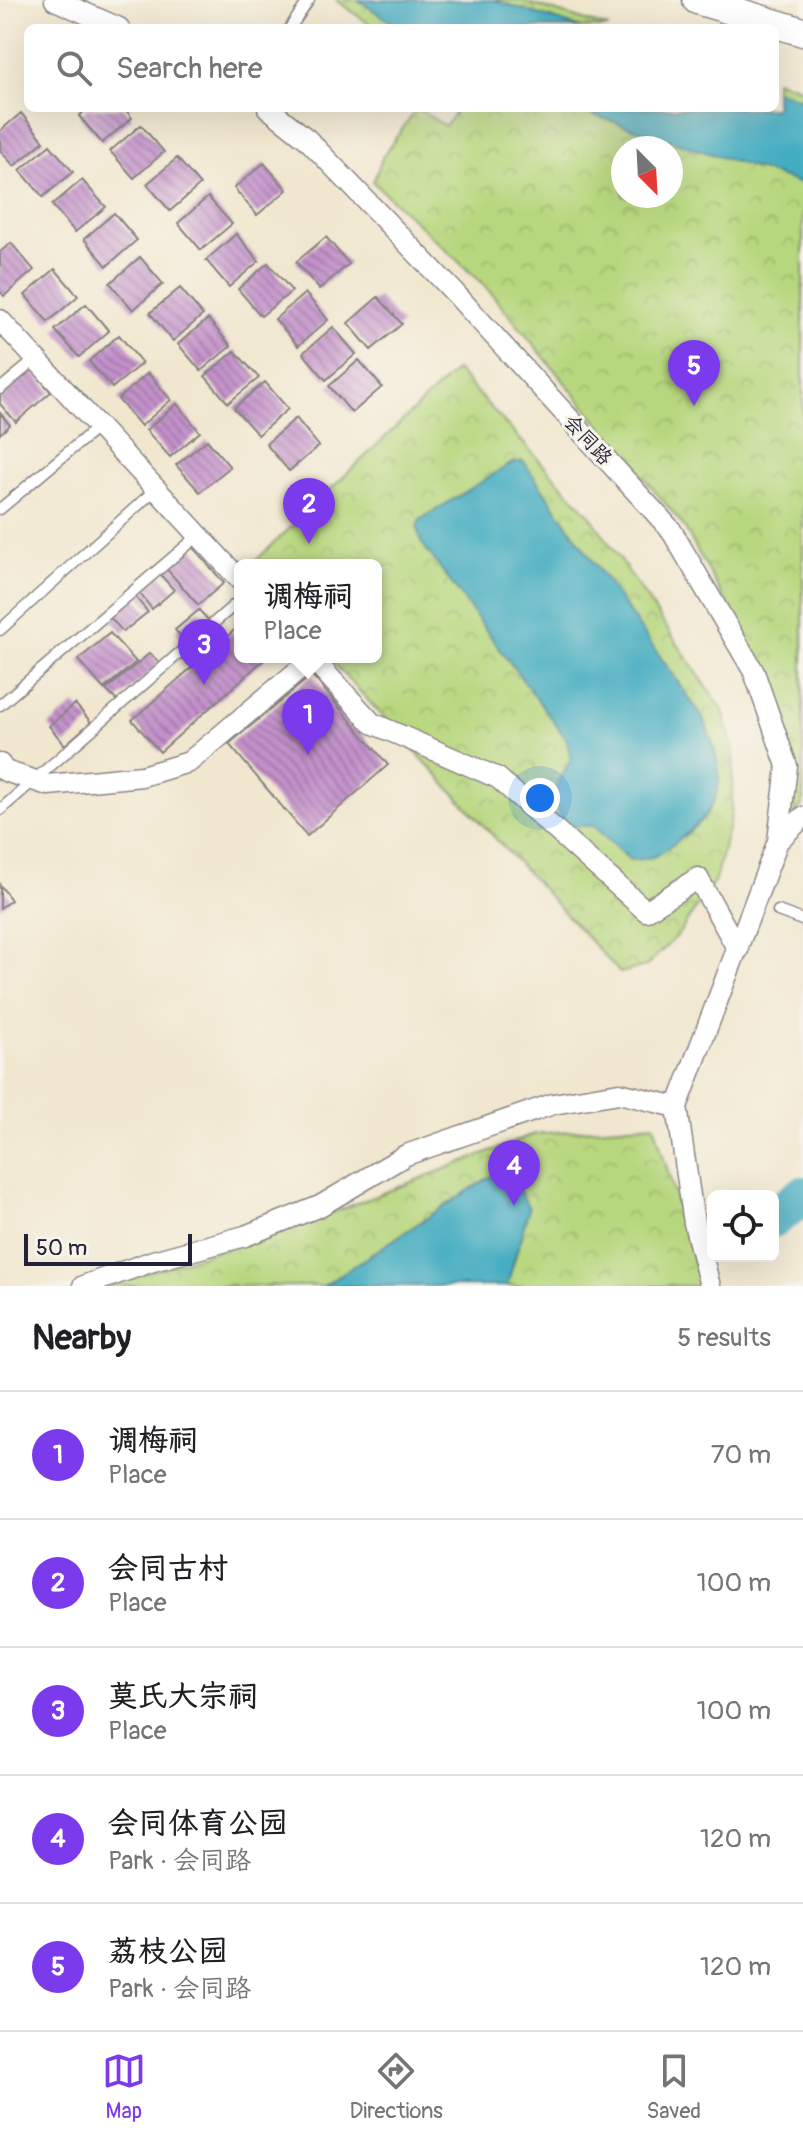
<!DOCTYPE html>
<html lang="en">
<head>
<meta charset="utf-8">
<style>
	body { margin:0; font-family:Pangolin,"LXGW WenKai TC",sans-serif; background:#f2f2f2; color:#202124 }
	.controls { position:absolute; right:24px; bottom:24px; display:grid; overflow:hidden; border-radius:12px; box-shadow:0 8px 32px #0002 }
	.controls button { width:72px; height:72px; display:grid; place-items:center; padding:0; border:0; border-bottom:2px solid #e0e0e0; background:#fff; color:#202124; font:40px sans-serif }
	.compass { position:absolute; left:611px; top:136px; width:72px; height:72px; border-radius:50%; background:#fff; box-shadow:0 8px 32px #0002; rotate:156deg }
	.scale { position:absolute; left:24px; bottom:20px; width:168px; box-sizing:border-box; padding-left:8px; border:4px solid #22223b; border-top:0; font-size:22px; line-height:28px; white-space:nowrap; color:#22223b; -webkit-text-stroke:6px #f7f3e8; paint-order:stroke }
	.you { position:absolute; left:540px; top:798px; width:28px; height:28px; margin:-20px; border:6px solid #fff; border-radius:50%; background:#1a73e8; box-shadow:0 0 0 12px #1a73e833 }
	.badge { display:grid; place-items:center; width:52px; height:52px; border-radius:50%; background:#7c3aed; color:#fff; font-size:26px; font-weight:700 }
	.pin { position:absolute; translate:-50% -66px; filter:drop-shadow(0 2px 4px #0008) }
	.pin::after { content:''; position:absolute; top:42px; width:28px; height:24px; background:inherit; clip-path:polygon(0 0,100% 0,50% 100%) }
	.popup { position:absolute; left:234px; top:559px; width:148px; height:104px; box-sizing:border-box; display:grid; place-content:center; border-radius:12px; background:#fff; filter:drop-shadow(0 2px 6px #0005); font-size:26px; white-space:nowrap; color:#757577 }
	.popup b { font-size:30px; color:#202124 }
	.popup::after { content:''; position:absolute; left:50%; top:100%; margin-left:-16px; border:16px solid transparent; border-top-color:#fff }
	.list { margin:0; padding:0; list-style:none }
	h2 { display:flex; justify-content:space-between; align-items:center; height:104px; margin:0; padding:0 32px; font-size:34px }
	h2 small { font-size:26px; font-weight:400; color:#757577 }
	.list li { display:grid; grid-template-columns:52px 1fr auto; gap:24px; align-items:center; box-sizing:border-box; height:128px; padding:0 32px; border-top:2px solid #e0e0e0 }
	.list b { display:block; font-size:30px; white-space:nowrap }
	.list p { margin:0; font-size:26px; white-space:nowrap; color:#757577 }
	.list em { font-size:26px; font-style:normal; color:#757577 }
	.icon { flex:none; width:44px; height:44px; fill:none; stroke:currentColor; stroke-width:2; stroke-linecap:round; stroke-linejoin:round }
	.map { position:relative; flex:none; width:803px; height:1286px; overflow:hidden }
	.search { position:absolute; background:#fff; box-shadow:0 8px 32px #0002; left:24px; right:24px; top:24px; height:88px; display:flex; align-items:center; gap:20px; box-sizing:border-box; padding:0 28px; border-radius:12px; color:#757577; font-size:30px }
	.sheet { height:744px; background:#fff }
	nav { display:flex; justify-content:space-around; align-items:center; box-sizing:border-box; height:112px; border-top:2px solid #e0e0e0; background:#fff; font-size:22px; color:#757577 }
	nav a { display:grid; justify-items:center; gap:4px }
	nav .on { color:#7c3aed }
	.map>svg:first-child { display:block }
</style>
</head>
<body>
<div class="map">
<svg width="803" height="1286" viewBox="0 0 803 1286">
	<defs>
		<pattern id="park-crowns" width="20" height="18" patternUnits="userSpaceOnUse" patternTransform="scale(2)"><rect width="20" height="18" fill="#b7d77e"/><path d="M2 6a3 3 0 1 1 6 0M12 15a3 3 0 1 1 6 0" fill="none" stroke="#9db86e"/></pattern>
		<pattern id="building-back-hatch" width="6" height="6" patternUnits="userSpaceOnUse" patternTransform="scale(2)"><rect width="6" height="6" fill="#c391ca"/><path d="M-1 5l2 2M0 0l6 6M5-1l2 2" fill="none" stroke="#9e76a5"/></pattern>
	</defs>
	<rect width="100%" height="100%" fill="#f7f3e8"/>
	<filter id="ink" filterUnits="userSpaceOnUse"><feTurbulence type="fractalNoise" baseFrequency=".0125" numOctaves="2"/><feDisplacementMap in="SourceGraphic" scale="16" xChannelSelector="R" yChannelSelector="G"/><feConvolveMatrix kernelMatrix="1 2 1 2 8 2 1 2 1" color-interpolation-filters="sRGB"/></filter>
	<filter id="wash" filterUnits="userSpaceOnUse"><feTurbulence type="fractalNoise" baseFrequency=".006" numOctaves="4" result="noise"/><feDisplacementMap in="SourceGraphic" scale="32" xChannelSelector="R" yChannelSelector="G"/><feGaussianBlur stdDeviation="1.8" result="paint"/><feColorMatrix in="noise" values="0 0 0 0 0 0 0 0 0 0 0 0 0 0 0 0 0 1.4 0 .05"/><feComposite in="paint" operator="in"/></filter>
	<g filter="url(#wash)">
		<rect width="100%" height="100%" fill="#f1e7cf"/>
		<path fill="url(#park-crowns)" stroke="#6c7c5c" stroke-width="2" fill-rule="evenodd" d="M336 0H519L609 28H375Z
			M775 80 803 89V804L795 814 764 670 683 525 486 287 373 182 383 156 417 108 445 126 458 108H775ZM623 148H671V196H623Z
			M456 370 590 515 723 711 734 753 731 817 715 880 677 936 646 966 620 973 328 657H376V565H251Z
			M654 1124 701 1286H104L314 1220 535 1134Z"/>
		<path fill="#42acc1" stroke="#32677e" stroke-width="2" d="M358 0H494L581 28H400Z
			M775 90 803 99V179L799 183 572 108H775Z
			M523 461 703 718C725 772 730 801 680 839 660 855 656 859 630 860L593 826H567L553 802 558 782 571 760 567 740 421 542 417 527 420 520 512 463Z
			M506 1166 529 1208 507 1286H323Z"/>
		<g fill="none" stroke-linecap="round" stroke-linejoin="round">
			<path stroke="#42acc1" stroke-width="40" d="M773 1218 803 1196"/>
		</g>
		<g id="blocks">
			<path fill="url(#building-back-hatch)" d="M88 108H124L132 118 102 143 79 116Z
				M21 113 44 141 14 166 0 150V131Z
				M141 125 164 152 134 178 110 151Z
				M50 145 73 172 43 197 20 170Z
				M177 158 200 185 170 211 147 184Z
				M264 163 287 190 257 215 234 188Z
				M82 180 106 207 75 232 52 205Z
				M208 197 232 224 201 250 178 223Z
				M114 213 137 240 107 266 84 239Z
				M236 234 259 261 229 287 206 260Z
				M326 237 349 264 319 289 296 262Z
				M11 243 34 270 4 296 0 291V252Z
				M140 257 163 284 133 310 110 283Z
				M268 263 292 291 261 316 238 289Z
				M55 269 78 296 48 322 25 295Z
				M180 288 203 315 173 341 150 313Z
				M305 293 328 320 298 346 275 319Z
				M378 297 402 324 371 350 348 323Z
				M86 304 109 331 79 357 55 330Z
				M208 319 231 346 201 371 178 344Z
				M333 327 356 354 326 380 303 353Z
				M119 335 142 363 112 388 89 361Z
				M235 351 259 378 228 403 205 376Z
				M359 360 382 387 352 413 329 386Z
				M30 367 51 392 16 422 0 404V392Z
				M148 373 171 400 141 426 118 399Z
				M265 382 288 409 258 435 234 408Z
				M177 404 200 432 170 457 146 430Z
				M0 413 10 425 0 434Z
				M296 418 319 446 289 471 266 444Z
				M207 440 230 467 200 492 176 465Z
				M191 545 224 583 198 605 165 567Z
				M158 572 174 590 152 609 137 590Z
				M132 593 148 612 123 632 107 614Z
				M199 610 209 621 185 642 175 630Z
				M240 625V657H267L160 752 132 720Z
				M110 633 136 662 104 689 78 660Z
				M150 653 160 664 117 701 106 690Z
				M312 675 388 765 307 836 229 744Z
				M75 704 91 722 65 745 49 726Z
				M0 885 11 900 0 908Z"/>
		</g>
	</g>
	<g filter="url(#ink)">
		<use href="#blocks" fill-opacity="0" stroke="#8a8485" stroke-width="2"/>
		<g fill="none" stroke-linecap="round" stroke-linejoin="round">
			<defs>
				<path id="lane" d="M290 28 309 0
					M0 389 36 359
					M0 509 98 427
					M0 630 156 489
					M0 705 199 535
					M0 810 240 600
					M778 911 802 920"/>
				<path id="street" d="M55 0 119 28
					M268 108 307 139 454 292 671 530 754 672 787 766 778 841 677 1107 694 1223 710 1286
					M0 320 240 580
					M311 657 372 723 498 778 646 911 698 878 738 950
					M0 764 5 771 48 785 142 776 189 762 312 659
					M778 841 803 817
					M83 1286 153 1261 245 1236 320 1206 406 1155 553 1104 619 1093 677 1107"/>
				<path id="secondary" d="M697 0 803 32"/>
			</defs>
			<use href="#lane" stroke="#8a8485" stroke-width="13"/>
			<use href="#street" stroke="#8a8485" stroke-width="23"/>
			<use href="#secondary" stroke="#8a8485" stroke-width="31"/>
			<use href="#lane" stroke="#fff" stroke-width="10"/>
			<use href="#street" stroke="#fff" stroke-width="20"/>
			<use href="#secondary" stroke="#fff" stroke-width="28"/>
		</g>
	</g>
	<g text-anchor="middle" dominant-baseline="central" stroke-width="6" stroke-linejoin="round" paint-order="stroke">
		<g font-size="20" fill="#22223b" stroke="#f7f3e8">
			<text transform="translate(588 440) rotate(47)">会同路</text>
		</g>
	</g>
</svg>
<div class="controls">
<button><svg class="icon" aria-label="locate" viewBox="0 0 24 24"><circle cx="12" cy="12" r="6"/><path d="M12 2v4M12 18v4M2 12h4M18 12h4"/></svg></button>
</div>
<svg class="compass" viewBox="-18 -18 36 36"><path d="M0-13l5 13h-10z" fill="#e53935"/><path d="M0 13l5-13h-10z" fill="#757577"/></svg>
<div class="scale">50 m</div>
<div class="you"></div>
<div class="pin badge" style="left:308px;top:755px">1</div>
<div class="popup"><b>调梅祠</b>Place</div>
<div class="pin badge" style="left:309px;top:544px">2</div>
<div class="pin badge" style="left:204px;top:685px">3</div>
<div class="pin badge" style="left:514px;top:1206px">4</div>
<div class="pin badge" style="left:694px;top:406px">5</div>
<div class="search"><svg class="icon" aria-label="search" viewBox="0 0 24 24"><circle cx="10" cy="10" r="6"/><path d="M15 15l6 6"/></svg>Search here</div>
</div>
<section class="sheet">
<h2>Nearby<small>5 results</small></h2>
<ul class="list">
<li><span class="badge">1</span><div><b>调梅祠</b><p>Place</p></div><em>70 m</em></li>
<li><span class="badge">2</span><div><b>会同古村</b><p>Place</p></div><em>100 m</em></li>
<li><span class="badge">3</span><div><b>莫氏大宗祠</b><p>Place</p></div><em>100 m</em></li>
<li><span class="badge">4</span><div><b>会同体育公园</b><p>Park · 会同路</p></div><em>120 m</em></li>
<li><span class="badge">5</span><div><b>荔枝公园</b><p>Park · 会同路</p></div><em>120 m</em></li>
</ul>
</section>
<nav>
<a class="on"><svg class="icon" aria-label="map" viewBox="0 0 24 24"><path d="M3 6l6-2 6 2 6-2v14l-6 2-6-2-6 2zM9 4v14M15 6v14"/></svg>Map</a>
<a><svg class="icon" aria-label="directions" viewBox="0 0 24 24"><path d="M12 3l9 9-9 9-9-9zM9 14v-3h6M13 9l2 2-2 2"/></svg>Directions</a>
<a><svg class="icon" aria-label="saved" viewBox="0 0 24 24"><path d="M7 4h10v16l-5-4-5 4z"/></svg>Saved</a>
</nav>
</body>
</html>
